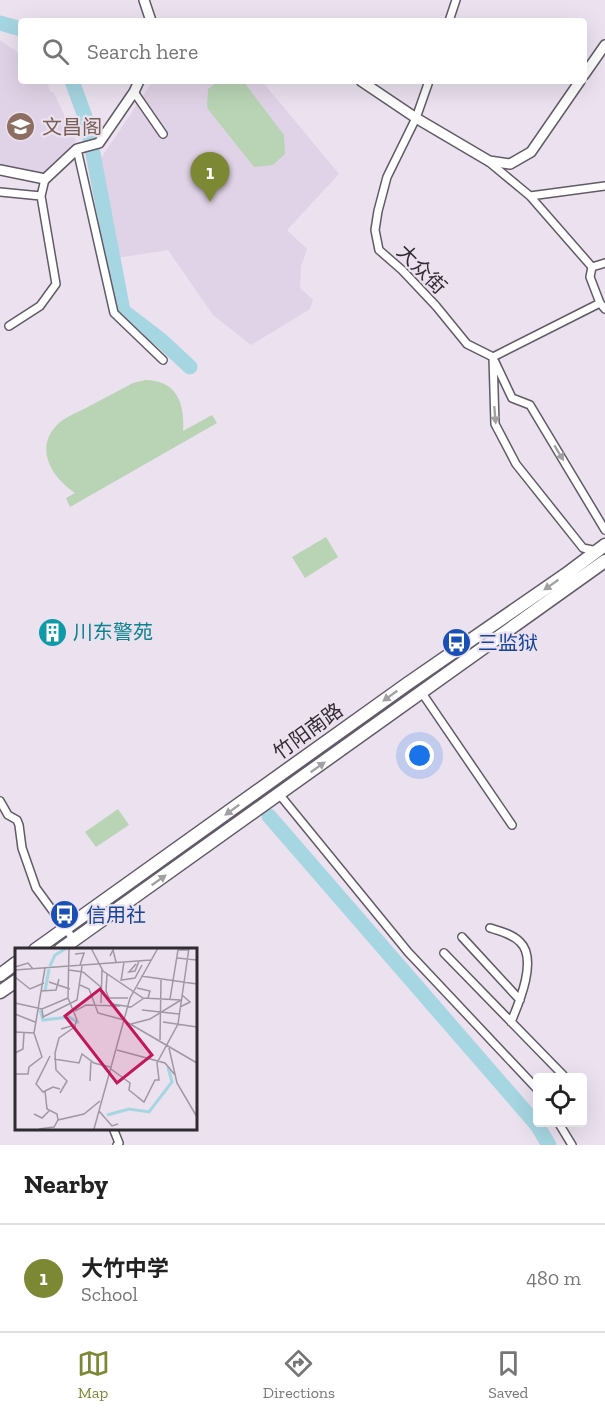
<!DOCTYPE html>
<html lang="en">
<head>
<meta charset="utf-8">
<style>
	body { margin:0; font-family:"Zilla Slab","Noto Sans SC",serif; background:#f2f2f2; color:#222 }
	.controls { position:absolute; right:18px; bottom:18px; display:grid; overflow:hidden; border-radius:6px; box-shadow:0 6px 24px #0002 }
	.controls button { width:54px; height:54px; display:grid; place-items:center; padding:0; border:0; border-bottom:2px solid #e0e0e0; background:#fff; color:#222; font:30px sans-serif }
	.you { position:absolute; left:420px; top:756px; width:21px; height:21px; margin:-15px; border:4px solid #fff; border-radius:50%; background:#1a73e8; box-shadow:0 0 0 9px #1a73e833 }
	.badge { display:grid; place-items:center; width:39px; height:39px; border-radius:50%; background:#7d8835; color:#fff; font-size:20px; font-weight:700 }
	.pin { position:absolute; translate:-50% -50px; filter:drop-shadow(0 2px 3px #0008) }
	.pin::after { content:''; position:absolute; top:32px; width:21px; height:18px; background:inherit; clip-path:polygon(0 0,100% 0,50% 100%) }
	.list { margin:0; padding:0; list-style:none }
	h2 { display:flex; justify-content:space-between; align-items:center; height:78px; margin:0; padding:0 24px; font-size:26px }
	h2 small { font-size:20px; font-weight:400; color:#767676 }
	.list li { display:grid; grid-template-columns:39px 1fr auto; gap:18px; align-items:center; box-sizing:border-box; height:108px; padding:0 24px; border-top:2px solid #e0e0e0 }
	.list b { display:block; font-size:22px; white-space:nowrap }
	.list p { margin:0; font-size:20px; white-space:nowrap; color:#767676 }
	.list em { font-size:20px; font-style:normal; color:#767676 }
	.icon { flex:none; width:33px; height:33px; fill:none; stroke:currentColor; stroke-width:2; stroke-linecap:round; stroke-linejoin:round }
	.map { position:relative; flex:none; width:605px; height:1145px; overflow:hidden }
	.search { position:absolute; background:#fff; box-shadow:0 6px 24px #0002; left:18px; right:18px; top:18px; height:66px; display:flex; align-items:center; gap:15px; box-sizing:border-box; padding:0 21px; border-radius:6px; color:#767676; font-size:22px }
	.sheet { height:186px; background:#fff }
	nav { display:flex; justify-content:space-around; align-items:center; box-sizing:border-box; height:84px; border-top:2px solid #e0e0e0; background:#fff; font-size:16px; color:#767676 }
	nav a { display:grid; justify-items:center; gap:3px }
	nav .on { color:#7d8835 }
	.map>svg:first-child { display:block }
</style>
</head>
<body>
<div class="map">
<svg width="605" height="1145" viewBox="0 0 605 1145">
	<rect width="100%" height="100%" fill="#ebe1ef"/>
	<path fill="#e1d3e7" d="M0 40 21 55V81H47L50 91 54 93 76 141 42 173 0 165Z
		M153 81H262L339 174 287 230 307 249 301 266 300 288 313 300 310 309 251 345 213 315 168 250 117 258 99 161Z"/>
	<path fill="#b9d4b5" d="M218 81H243L284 135 285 154 273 165 254 167 207 108 208 89Z
		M145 380C177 380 185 404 183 431L212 415 217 423 70 507 66 498 75 493C51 477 33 447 59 423 66 417 76 413 84 409 100 400 117 392 133 383Z
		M326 537 338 557 305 578 292 557Z
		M118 809 129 825 96 847 85 832Z"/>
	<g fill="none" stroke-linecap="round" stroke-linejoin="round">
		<path stroke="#a6d6e2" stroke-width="15" d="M0 23 21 29
			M72 81 87 122 123 311 161 340 190 367
			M269 816 537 1125 549 1145"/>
		<defs>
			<path id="street" d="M449 21 456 0
				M429 81 416 118 387 177 378 211 375 230 379 250 402 270 436 306 467 344 493 357
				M134 92 163 134
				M77 149 114 313 163 360
				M489 162 530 196 592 267
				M0 192 41 196
				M530 196 605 186
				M592 267 590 277 600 303 605 309
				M592 267 605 263
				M9 326 40 306 56 284 41 196 45 179
				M493 357 495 424 516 464 583 548 597 551
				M493 357 600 303
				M495 362 512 398 530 405 605 530
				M422 693 512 825
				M279 794 408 952 538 1090
				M0 801 8 815 17 820 19 825 22 848 36 888 74 940
				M490 928C500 931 512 934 520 942 538 959 519 1003 511 1022
				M462 937 520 1000
				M444 953 563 1075 560 1078
				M558 1122 572 1145
				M113 1128 119 1143 117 1145"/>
			<path id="secondary" d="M144 0 151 21
				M584 75 605 45
				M361 81 416 118 489 161 510 164 531 152 580 81
				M0 170 45 179 77 149 99 143 134 92 139 81"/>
			<path id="highway" d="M35 950 407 684 565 575 605 545
				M60 950 605 561
				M0 975 16 963
				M0 992 16 981"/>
		</defs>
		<use href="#street" stroke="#625a66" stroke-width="10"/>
		<use href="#secondary" stroke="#625a66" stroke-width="12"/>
		<use href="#highway" stroke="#625a66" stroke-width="15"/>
		<use href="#street" stroke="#fff" stroke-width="7"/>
		<use href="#secondary" stroke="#fff" stroke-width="9"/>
		<use href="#highway" stroke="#fff" stroke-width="12"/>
	</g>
	<defs><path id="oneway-solid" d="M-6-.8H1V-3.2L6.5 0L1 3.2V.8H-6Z" transform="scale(1.5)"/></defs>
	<g fill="#a1a0a2">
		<use href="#oneway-solid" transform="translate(495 415) rotate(85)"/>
		<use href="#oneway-solid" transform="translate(559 453) rotate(59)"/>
		<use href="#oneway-solid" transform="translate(551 585) rotate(145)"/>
		<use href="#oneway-solid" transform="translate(390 696) rotate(144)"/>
		<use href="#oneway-solid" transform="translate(318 767) rotate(-35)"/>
		<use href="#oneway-solid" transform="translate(232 810) rotate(144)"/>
		<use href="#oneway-solid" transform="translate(159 880) rotate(-35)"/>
	</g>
	<defs>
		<symbol id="school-disc" viewBox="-11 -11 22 22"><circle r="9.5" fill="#8d6e63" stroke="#ebe1ef"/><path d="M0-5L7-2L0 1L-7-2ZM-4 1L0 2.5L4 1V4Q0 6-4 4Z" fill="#fff"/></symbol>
		<symbol id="building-disc" viewBox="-11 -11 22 22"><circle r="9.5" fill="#0f9aa8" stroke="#ebe1ef"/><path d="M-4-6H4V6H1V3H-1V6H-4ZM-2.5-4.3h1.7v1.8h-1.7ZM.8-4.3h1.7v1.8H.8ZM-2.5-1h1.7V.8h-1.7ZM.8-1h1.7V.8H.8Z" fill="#fff"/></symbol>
		<symbol id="bus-disc" viewBox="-11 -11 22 22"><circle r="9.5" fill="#1a4fb4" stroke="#ebe1ef"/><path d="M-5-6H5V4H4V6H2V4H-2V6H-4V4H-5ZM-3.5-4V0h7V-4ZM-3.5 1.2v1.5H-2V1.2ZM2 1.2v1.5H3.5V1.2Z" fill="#fff"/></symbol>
	</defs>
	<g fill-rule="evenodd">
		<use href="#school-disc" x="4" y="110" width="33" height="33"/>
		<use href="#building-disc" x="36" y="616" width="33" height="33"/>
		<use href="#bus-disc" x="440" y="626" width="33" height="33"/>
		<use href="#bus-disc" x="48" y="898" width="33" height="33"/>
	</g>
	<g text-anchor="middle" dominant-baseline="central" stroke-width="4.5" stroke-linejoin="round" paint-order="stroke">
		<g font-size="20" fill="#785e54" stroke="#ebe1ef" text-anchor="start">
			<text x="42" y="127">文昌阁</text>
		</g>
		<g font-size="20" fill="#2f2b30" stroke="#ebe1ef">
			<text transform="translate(422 269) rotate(45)">大众街</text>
			<text transform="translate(308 731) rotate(-36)">竹阳南路</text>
		</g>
		<g font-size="20" fill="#0d838f" stroke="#ebe1ef" text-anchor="start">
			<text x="73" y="632">川东警苑</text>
		</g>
		<g font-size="20" fill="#164399" stroke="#ebe1ef" text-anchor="start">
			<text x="478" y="643">三监狱</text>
			<text x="86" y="915">信用社</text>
		</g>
	</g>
	<g transform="translate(15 948)">
		<rect width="182" height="182" fill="#ebe1ef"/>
		<path fill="none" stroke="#a6d6e2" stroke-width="3" d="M35 18 40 7 52 0M30 43 34 21M25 62 28 72 54 69 64 75M92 167 114 161 134 164 157 134 153 119"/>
		<path fill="none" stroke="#a098a3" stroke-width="1.5" d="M76 0 88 23 128 50 166 52M60 6 69 5 65 17M95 8 98 2 101 14M162 10 182 12M121 16 114 24 120 23 124 13M0 19 13 15 18 21M0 22 136 12M54 22 68 24 87 40M92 26 91 43 94 50M126 28 182 36M0 29 15 41 29 35M107 32 120 30 127 17M106 33 109 14M34 34 55 41M65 37 74 41 83 65 109 72M122 40 135 43 133 50M26 43 41 42 44 31M53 50 54 0M94 50H113M155 51 163 2H174M0 55 27 61 53 50M86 55 87 22M97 56 116 59 129 50M165 59 175 54 167 47M27 61 28 69 62 52 67 18M127 62 164 66M60 63 71 57 105 58M0 66 20 74M110 73 182 115M148 74 182 79M116 76 135 71 166 52M46 81 60 77 62 72 53 50M0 84 19 85 30 20M145 92 146 31M154 100 162 135 182 169M102 102 150 115 160 127M0 105 8 101 9 85M35 108 21 136 28 144 38 139 45 141M39 111 64 115 67 106 79 115 95 119M96 121 115 135 114 142 129 154 140 132H144L142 115 163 76 174 0M0 126H13L14 119 27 109 19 85M75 133 76 112M30 143 32 161 42 166 43 172M45 145 52 133 41 122 40 105 44 90 61 78M84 163 97 178 103 176M19 166 27 170 34 163M24 181 39 179 43 172 69 166 85 153M79 181 115 50 143 0"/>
		<path fill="#c2185b" fill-opacity="0.15" stroke="#c2185b" stroke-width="3" d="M85 41 137 107 102 135 50 68Z"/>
		<rect width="182" height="182" fill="none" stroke="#2f2b30" stroke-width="3"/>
	</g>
</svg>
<div class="controls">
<button><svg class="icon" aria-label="locate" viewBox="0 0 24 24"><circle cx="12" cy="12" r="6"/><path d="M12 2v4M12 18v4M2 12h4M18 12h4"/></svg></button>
</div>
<div class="you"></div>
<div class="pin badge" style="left:210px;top:202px">1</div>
<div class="search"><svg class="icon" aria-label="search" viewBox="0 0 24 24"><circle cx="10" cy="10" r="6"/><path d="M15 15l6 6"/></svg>Search here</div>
</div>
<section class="sheet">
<h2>Nearby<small></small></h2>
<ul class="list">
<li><span class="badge">1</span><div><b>大竹中学</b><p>School</p></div><em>480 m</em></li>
</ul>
</section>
<nav>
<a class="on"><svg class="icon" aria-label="map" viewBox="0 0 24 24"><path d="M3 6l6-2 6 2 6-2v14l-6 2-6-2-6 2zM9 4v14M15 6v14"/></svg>Map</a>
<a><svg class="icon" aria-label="directions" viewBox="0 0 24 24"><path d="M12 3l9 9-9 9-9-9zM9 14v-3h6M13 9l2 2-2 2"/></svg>Directions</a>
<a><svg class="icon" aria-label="saved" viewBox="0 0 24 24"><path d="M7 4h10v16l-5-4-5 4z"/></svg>Saved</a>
</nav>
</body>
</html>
